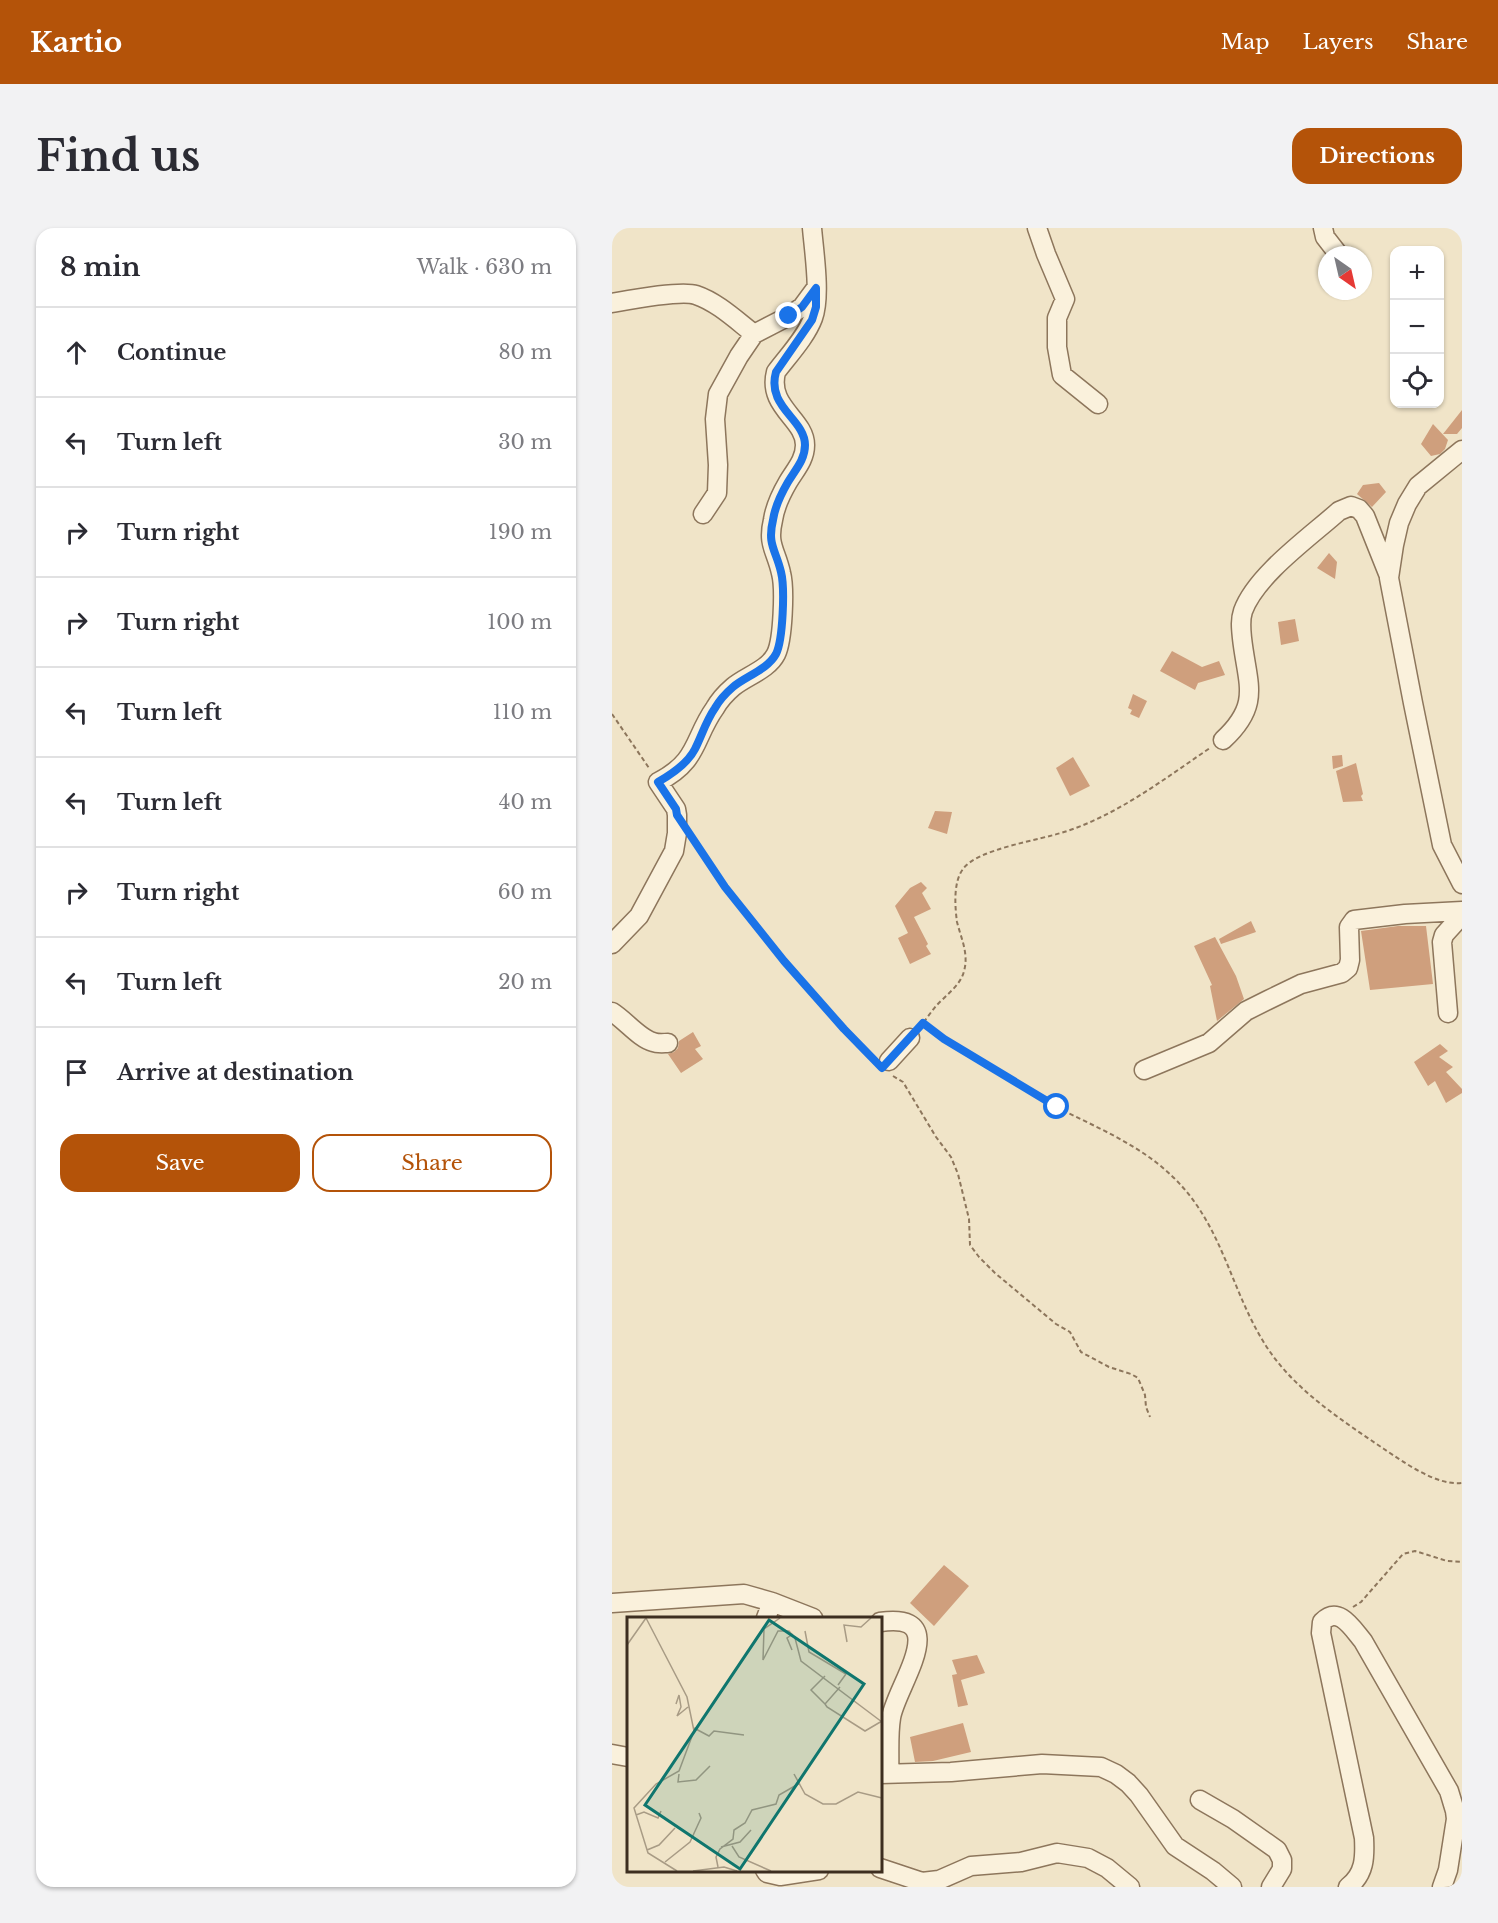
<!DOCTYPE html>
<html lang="en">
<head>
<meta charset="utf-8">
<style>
	body { margin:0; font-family:"Libre Baskerville",serif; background:#f2f2f3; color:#2b2b33 }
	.controls { position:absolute; right:18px; top:18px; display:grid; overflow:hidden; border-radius:12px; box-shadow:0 2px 4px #0004 }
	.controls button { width:54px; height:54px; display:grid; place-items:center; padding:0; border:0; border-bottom:2px solid #e1e1e2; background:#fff; color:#2b2b33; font:30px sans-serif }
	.compass { position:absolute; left:706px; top:18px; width:54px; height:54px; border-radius:50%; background:#fff; box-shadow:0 2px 4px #0004; rotate:146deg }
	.stop { position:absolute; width:18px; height:18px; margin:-14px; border:4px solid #1a73e8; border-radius:50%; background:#fff }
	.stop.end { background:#1a73e8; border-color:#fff; box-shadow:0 2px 6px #0008 }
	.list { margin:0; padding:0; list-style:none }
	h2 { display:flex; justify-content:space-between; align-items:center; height:78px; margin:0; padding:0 24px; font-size:26px }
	h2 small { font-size:20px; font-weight:400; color:#7c7c81 }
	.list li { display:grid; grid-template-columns:39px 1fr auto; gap:18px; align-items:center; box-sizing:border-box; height:90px; padding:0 24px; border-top:2px solid #e1e1e2 }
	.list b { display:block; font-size:22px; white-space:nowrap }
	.list em { font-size:20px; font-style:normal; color:#7c7c81 }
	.actions { display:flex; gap:12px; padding:18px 24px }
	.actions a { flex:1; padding:14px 0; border:2px solid #b45309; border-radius:18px; text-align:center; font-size:21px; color:#b45309 }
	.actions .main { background:#b45309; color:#fff }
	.icon { flex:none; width:33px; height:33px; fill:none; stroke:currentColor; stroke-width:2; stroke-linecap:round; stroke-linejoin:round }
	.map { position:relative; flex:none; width:850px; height:1659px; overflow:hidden; border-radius:18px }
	header { display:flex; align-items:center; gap:36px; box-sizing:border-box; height:84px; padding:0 30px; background:#b45309; color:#fff }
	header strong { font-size:28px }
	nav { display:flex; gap:33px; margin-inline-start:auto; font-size:21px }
	.intro { display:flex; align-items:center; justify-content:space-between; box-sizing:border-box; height:144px; padding:0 36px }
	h1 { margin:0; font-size:42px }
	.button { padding:15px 27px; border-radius:18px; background:#b45309; color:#fff; font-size:21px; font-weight:700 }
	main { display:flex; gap:36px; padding:0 36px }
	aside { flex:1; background:#fff; border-radius:18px; box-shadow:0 2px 4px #0004 }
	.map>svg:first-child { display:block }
</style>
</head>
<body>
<header>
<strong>Kartio</strong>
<nav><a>Map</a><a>Layers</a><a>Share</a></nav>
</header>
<div class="intro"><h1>Find us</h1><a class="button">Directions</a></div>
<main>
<aside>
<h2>8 min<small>Walk · 630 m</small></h2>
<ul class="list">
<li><svg class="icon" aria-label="ahead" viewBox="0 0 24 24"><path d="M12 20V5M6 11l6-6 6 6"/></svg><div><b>Continue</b></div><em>80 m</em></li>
<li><svg class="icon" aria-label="left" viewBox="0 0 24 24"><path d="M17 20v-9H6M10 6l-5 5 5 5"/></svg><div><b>Turn left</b></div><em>30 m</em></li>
<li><svg class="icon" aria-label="right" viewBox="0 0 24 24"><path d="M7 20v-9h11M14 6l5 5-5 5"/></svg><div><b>Turn right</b></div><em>190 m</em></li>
<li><svg class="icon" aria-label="right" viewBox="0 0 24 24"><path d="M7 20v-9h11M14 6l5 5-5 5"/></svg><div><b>Turn right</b></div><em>100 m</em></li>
<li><svg class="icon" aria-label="left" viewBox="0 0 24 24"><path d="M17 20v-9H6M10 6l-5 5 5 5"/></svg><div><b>Turn left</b></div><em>110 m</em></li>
<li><svg class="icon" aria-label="left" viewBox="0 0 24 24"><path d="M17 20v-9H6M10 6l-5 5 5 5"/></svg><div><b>Turn left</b></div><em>40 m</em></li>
<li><svg class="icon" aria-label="right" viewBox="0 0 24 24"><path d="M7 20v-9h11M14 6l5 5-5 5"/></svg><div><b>Turn right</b></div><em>60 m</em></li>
<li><svg class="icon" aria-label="left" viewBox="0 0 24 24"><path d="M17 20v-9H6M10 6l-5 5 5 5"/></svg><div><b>Turn left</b></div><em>20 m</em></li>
<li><svg class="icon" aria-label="arrive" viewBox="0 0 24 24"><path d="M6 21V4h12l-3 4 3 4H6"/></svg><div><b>Arrive at destination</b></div></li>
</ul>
<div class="actions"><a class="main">Save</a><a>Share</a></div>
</aside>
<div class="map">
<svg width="850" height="1659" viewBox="0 0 850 1659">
	<rect width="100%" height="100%" fill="#f0e4c8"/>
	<path fill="#cf9f7d" d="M850 182V200L845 206H831Z
		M821 196 836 212 833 221 828 226 819 228 809 216Z
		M767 255 774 264 760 279 745 266 751 257Z
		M717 325 725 334 723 351 705 340Z
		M683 391 687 413 669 417 666 394Z
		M560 423 590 439 607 433 613 447 586 455 583 462 548 443Z
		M521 466 535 473 527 490 518 486 520 482 516 480Z
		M730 527 731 538 721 541 720 528Z
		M461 529 478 558 458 568 444 540Z
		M744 535 751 566 749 568 751 573 731 574 724 543Z
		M323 583 340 584 335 606 316 600Z
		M309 654 315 660 310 665 319 681 302 689 316 716 314 718 319 726 298 736 286 710 296 705 283 678 298 660Z
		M639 693 644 704 609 716 607 711Z
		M786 698H814L821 756 758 762 749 703Z
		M603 709 624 748 632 771 605 793 598 758 600 757 582 718Z
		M81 804 89 818 83 821 91 831 69 845 56 826 62 824 66 820 67 813Z
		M828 816 836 823 827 829 841 839 834 844 850 861V865L834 875 823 853 816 858 802 834Z
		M332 1337 357 1358 322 1398 298 1375Z
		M365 1427 373 1445 349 1452 356 1477 346 1479 340 1447 345 1446 340 1432Z
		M351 1495 359 1524 321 1533 303 1534 298 1509Z"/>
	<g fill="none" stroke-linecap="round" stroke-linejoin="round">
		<defs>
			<path id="minor" d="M425 0 434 26 453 71 445 90V119L450 147 486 176
				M711 0 713 9 727 27
				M0 75C17 72 69 62 84 67 105 74 124 92 142 106
				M850 222 806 258 795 276 787 295 782 317 777 350 801 475 830 617 850 656
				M91 286 105 265 106 237 103 191 106 166 127 128 142 106 177 88 190 79 204 60
				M611 512C650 476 635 456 630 410 629 400 628 392 631 383 644 347 698 309 727 283L739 278 747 281 753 288 777 348
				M0 716 27 688 62 623 65 605V587L64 581 46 554C87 533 81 511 103 480 107 473 114 465 121 459 134 448 156 442 164 426 171 412 173 360 169 345 164 322 155 317 161 292 163 278 169 266 176 254 183 242 193 232 193 217 193 191 155 179 164 144 176 128 194 109 201 90 209 68 202 24 200 0
				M0 784C13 792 28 811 41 814 46 816 52 815 56 815
				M836 785 830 714 832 707 850 687
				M277 833 298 810
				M532 842 597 815 634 783 656 772 689 756 730 745 736 740 738 732 737 699 742 692 793 686 850 683
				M160 1374 201 1390
				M0 1375 132 1366 160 1374 154 1390
				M268 1394C343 1383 283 1460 279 1490 276 1508 278 1528 277 1546
				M0 1526 16 1529
				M268 1546 339 1544 430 1536 489 1539 504 1546 516 1555 527 1567 563 1618 601 1643 620 1659
				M588 1572 621 1591 665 1622 670 1632V1641L659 1659
				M268 1640 310 1654 327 1652 359 1638 409 1634 445 1625 476 1630 495 1640 518 1659
				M153 1642 155 1645 168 1648 207 1642
				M736 1659C753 1646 753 1629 752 1610L709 1405 710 1394C727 1377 740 1400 751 1413L837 1563 843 1583 844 1591 836 1642 830 1659"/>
		</defs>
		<use href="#minor" stroke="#8d765c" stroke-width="21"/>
		<path stroke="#8d765c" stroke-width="2" stroke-dasharray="4.5 3" stroke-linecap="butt" d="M0 486 37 540
			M80 609C132 689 194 764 261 832
			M311 795C327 807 344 817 360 828 388 846 417 865 446 880 486 900 530 918 562 950 610 997 618 1059 651 1113 679 1160 728 1191 772 1221 793 1235 825 1258 850 1255
			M307 800C313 793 318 785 324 778 333 768 349 757 352 743 357 726 349 710 345 694 343 679 341 654 351 641 365 621 428 612 452 604 506 587 552 551 598 520
			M281 848 291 854 324 909 339 929 346 946 357 991 358 1017 367 1029 383 1045 444 1096 458 1104 469 1124 497 1139 519 1146 526 1150 533 1167 534 1179 538 1189
			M741 1379 749 1374 791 1326 803 1323 835 1333 850 1334"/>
		<use href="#minor" stroke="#faf1dc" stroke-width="18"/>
	</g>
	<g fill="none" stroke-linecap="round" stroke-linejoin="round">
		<path stroke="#1a73e8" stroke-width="8" d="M177 88 190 79 204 60V79L200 92 164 144C154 179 193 191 193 217 193 232 183 242 176 254 169 266 163 278 161 292 155 317 164 322 169 344 173 360 171 412 164 426 155 442 134 448 121 459 114 465 107 473 103 480 94 493 90 507 83 521 76 535 60 546 46 554L64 581 65 587 113 659 172 733 232 801 270 840 311 795 332 811 445 879"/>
	</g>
	<g transform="translate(15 1389)">
		<rect width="255" height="255" fill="#f0e4c8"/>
		<path fill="none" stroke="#a89b85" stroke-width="1.5" d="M19 1 60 80 67 114 52 154 29 167 7 191 21 236 50 254M153 1 137 12 136 43 151 14H162L168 21 174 44 255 105M178 14 182 35 219 57 211 68M220 25 217 8 234 10 244 1M0 28 19 1M165 33 160 21 166 17M198 59 184 73 198 87M213 70 198 87 200 90 238 114 255 104M49 87 52 78 54 90 50 99 61 90M67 111 82 119 87 114 117 118M52 157 51 165 69 163 83 149M167 157 178 177 196 187H209L231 175 255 181M9 198 17 195 31 201 34 194M105 229 112 240 144 254M94 230 113 225 124 213M20 233 32 228 48 211M38 245 63 225 74 201 72 196M91 250 89 240 93 232 106 222 107 213 118 206 125 193 149 187 152 178 173 166M66 254 97 250 110 254"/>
		<path fill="#0f766e" fill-opacity="0.15" stroke="#0f766e" stroke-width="3" d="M142 3 237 67 113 252 18 188Z"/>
		<rect width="255" height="255" fill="none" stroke="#3d2e20" stroke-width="3"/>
	</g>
</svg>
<div class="controls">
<button>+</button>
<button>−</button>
<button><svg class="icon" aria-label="locate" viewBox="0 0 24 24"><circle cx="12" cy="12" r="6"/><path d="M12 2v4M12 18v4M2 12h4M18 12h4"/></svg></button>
</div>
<svg class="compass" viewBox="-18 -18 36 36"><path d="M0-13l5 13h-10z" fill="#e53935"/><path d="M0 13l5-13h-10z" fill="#7c7c81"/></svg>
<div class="stop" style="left:445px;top:879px"></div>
<div class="stop end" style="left:177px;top:88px"></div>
</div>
</main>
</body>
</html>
